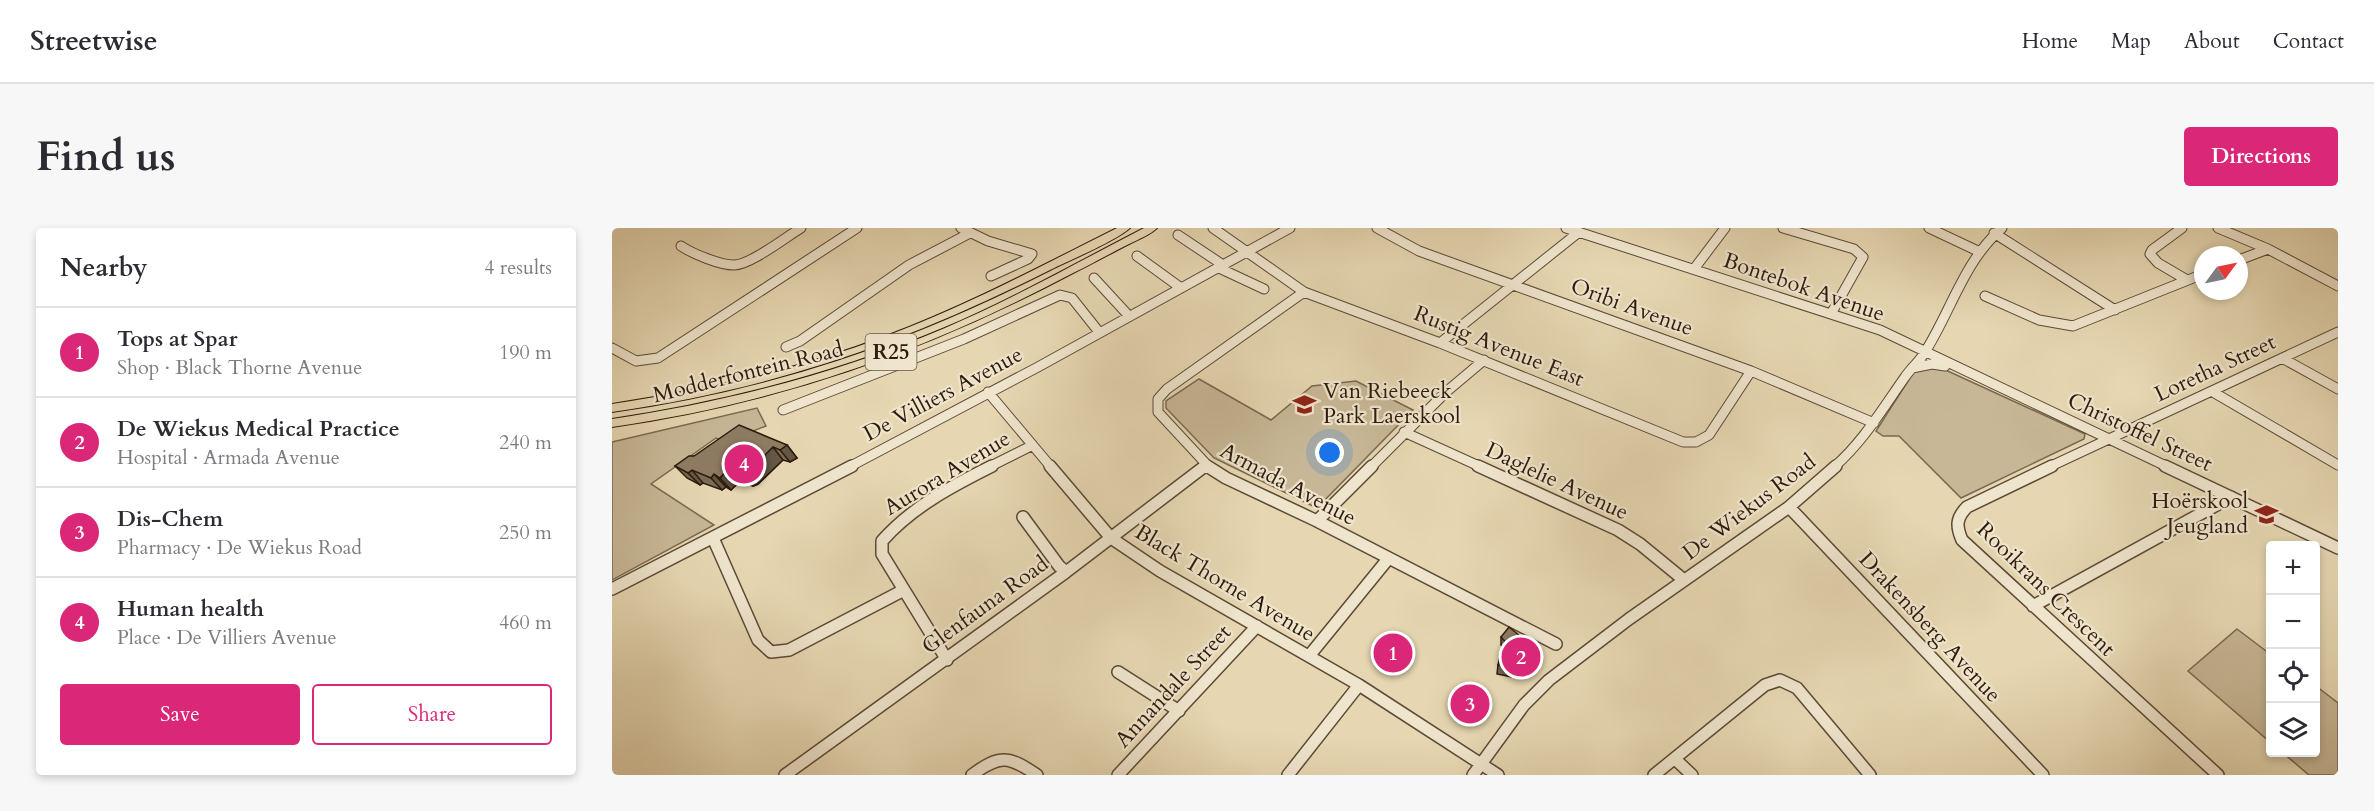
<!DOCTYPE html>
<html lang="en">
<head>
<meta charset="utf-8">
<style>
	body { margin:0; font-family:Cardo,serif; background:#f7f7f7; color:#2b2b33 }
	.controls { position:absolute; right:18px; bottom:18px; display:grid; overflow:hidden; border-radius:6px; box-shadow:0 3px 9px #0003 }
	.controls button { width:54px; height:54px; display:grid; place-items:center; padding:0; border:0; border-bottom:2px solid #e1e1e2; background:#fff; color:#2b2b33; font:30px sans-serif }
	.compass { position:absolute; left:1582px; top:18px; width:54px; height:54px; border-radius:50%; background:#fff; box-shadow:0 3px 9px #0003; rotate:57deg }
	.you { position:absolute; left:718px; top:225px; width:21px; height:21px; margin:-15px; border:4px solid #fff; border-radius:50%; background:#1a73e8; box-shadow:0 0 0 9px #1a73e833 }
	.badge { display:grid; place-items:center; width:39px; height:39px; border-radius:50%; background:#db2777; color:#fff; font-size:20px; font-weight:700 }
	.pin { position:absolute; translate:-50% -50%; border:3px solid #fff; box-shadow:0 2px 6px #0006 }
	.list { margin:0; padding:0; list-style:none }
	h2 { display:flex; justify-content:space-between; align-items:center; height:78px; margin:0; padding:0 24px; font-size:26px }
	h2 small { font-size:20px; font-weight:400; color:#7c7c81 }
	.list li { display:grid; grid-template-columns:39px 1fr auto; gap:18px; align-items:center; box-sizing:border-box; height:90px; padding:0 24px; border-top:2px solid #e1e1e2 }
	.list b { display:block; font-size:22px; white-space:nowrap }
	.list p { margin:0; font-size:20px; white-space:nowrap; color:#7c7c81 }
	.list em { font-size:20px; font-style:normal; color:#7c7c81 }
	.actions { display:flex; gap:12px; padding:18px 24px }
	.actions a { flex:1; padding:14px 0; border:2px solid #db2777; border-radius:6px; text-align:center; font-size:21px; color:#db2777 }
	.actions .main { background:#db2777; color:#fff }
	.icon { flex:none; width:33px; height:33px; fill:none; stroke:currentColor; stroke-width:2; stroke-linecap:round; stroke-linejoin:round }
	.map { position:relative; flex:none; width:1726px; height:547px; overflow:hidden; border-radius:6px }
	header { display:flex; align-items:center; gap:36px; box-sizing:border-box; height:84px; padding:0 30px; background:#fff; border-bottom:2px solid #e1e1e2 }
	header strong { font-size:28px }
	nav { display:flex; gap:33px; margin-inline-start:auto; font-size:21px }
	.intro { display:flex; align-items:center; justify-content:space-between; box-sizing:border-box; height:144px; padding:0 36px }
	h1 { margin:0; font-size:42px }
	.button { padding:15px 27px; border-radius:6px; background:#db2777; color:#fff; font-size:21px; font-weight:700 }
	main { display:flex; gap:36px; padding:0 36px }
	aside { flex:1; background:#fff; border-radius:6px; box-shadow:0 3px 9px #0003 }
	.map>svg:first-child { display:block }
</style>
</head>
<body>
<header>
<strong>Streetwise</strong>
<nav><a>Home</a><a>Map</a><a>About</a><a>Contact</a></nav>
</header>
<div class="intro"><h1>Find us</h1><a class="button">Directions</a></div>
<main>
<aside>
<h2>Nearby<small>4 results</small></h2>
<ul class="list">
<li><span class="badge">1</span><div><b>Tops at Spar</b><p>Shop · Black Thorne Avenue</p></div><em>190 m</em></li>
<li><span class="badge">2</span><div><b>De Wiekus Medical Practice</b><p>Hospital · Armada Avenue</p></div><em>240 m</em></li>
<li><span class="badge">3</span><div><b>Dis-Chem</b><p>Pharmacy · De Wiekus Road</p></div><em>250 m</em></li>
<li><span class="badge">4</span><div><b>Human health</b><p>Place · De Villiers Avenue</p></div><em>460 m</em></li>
</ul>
<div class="actions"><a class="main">Save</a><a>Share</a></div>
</aside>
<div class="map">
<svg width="1726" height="547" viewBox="0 0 1726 547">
	<rect width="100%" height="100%" fill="#e6d7b2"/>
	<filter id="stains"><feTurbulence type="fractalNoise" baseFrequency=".00333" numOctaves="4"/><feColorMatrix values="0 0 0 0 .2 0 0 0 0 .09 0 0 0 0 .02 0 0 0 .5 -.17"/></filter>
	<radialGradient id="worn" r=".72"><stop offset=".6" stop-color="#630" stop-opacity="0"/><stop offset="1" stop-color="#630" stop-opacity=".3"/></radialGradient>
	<path fill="#c7b796" stroke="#7a6851" stroke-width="1.5" d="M1327 139 1473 206 1472 211 1349 270 1287 208H1271L1264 203 1303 142Z
		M587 151 659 192 700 158 744 153 801 182 705 280 602 230 554 180V173Z
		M145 180 154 198 113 214 104 210 39 256 102 297 0 352V214Z
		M1625 401 1658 426V514L1576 443Z
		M1704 458 1726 475V547H1697L1671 525 1704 524Z"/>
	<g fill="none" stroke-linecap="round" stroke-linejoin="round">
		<defs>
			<path id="minor-far1" d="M349 0 376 13 420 26 416 31 379 48
				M601 0 692 64 828 115 1071 214H1084L1097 207 1139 143
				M765 0 807 23 1139 143 1262 195
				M954 0 1268 102 1556 239
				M1171 0 1242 21 1251 29 1219 86
				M1317 0 1368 24
				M1570 0 1540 22 1538 26 1546 35 1575 52
				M1606 0 1656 21 1726 58
				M1382 5 1503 82
				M566 7 611 37
				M69 18C81 26 108 37 122 37 138 37 174 9 189 0
				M525 28 569 60
				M1627 32 1656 21
				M607 40 652 61
				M1082 41 1113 0
				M482 50 517 88
				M1373 68 1427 92 1461 98 1591 46
				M828 115 967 4
				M174 119 188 113 297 37 358 5
				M0 120 24 133 46 130 245 0
				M1670 130 1726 161
				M1300 140 1320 136 1333 138
				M376 164 439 239
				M1601 164 1726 237
				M171 182 352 111 448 67 460 70 487 104
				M792 204 869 239
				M237 239 426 139 678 0
				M377 239 419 218
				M591 239 594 237
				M597 239 546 184V171L555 161 692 64
				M759 239 834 164 872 132
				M1222 239C1251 214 1271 180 1293 149 1299 140 1308 133 1313 124 1339 83 1352 33 1390 0
				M1437 239 1726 104"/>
			<path id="minor" d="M438 238 499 310 548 343 747 457 886 547
				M595 238 614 250 705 293 944 416
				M866 238 1006 302 1028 316 1072 352
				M1440 238 1355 279C1344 290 1344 298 1350 312L1606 547
				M1553 238 1726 320
				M1177 279 1431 547
				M411 289 447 338 454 344
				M705 293 760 238
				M101 310 146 412 159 424 177 422 290 363
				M0 361 240 238
				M1421 378 1619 269
				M697 428 776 331
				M335 432 270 326V313C300 279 340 258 380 238
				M506 444 567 483
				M1063 531 1080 547
				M173 547 454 344 593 238
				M360 547C388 526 397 528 425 547
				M506 547 645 398
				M676 547 747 457
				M861 547 912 477 937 452 1017 391 1177 279 1224 238
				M1042 547 1153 457 1168 452 1185 460 1258 547"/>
			<path id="major" d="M505 0H518C504 13 458 32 438 42 294 115 161 161 0 184V176C93 162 186 142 274 108 354 78 429 38 505 0Z
				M532 0H545C538 7 527 11 517 16 499 25 480 36 461 45 312 124 167 175 0 199V191C115 174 226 145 333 100 401 71 466 34 532 0Z"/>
		</defs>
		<use href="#minor-far1" stroke="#5c4936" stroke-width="11"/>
		<use href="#minor" stroke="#5c4936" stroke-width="14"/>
		<use href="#major" stroke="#2e1a0c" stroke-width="2"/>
		<use href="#minor-far1" stroke="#efe5cd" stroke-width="9"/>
		<use href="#minor" stroke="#efe5cd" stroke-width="11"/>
		<use href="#major" fill="#e6d7b2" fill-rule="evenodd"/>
	</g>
	<path fill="#7a6b54" stroke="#2e1a0c" stroke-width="1.5" d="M175 217 185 230 178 234 171 232 146 256 141 258 127 254 119 262 114 259 110 262 91 255 88 257 75 250 63 238 82 228Z
		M889 409 924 421V430L910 443H905V450L885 446 886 437 895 425 889 417Z"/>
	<path fill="#635745" stroke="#2e1a0c" stroke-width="1.5" d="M175 217 185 230 178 234 168 222Z
		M161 219 171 232 146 256 141 258 130 246Z
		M116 241 127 254 119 262 108 250Z
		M80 242 91 255 88 257 76 245Z
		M102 246 114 259 110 262 99 250Z
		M924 421V430L910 443V434Z"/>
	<path fill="#8e7c62" stroke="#2e1a0c" stroke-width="1.5" d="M127 197 175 217 168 222 161 219 136 244 130 246 116 241 108 250 102 246 99 250 80 242 76 245 63 238 77 228H82Z
		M897 399 924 421 910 434H905V442L886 437 888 428 893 429 898 419 889 409Z"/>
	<defs>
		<symbol id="school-bare" viewBox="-9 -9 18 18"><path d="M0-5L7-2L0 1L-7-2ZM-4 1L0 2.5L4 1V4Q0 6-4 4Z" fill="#8f2418" stroke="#efe5cd" stroke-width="2.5" paint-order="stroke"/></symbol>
	</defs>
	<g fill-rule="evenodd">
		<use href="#school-bare" x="676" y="160" width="33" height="33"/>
		<use href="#school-bare" x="1638" y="270" width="33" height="33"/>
	</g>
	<g text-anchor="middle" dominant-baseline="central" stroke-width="4.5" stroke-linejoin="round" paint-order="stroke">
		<rect fill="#efe5cd" stroke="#685746" stroke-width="1.5" x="253.5" y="106" width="51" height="36" rx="4.5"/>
		<g font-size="21" font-weight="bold" fill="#2e1a0c">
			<text x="279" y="124">R25</text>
		</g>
		<g font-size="22" fill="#2e1a0c" stroke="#efe5cd">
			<text transform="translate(1192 59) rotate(19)">Bontebok Avenue</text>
			<text transform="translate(1020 79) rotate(20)">Oribi Avenue</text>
			<text transform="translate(887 118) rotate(22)">Rustig Avenue East</text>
			<text transform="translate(1603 140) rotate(-25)">Loretha Street</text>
			<text transform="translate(136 144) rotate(-14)">Modderfontein Road</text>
			<text transform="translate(331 166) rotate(-28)">De Villiers Avenue</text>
			<text transform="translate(1528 204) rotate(25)">Christoffel Street</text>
			<text transform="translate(335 245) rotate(-31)">Aurora Avenue</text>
			<text transform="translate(945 253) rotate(25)">Daglelie Avenue</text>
			<text transform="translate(676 256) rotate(28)">Armada Avenue</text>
			<text transform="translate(1137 279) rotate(-37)">De Wiekus Road</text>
			<text transform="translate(613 355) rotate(31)">Black Thorne Avenue</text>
			<text transform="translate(1434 361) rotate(44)">Rooikrans Crescent</text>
			<text transform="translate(373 377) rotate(-36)">Glenfauna Road</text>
			<text transform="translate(1318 399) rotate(47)">Drakensberg Avenue</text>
			<text transform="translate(561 458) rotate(-47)">Annandale Street</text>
		</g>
		<g font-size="22" fill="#2e1a0c" stroke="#efe5cd" text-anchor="start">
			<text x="711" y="163">Van Riebeeck<tspan x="711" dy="25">Park Laerskool</tspan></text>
			<text x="1636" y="273" text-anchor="end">Hoërskool<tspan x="1636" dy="25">Jeugland</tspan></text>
		</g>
	</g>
	<rect width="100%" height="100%" filter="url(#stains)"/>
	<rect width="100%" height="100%" fill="url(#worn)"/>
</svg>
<div class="controls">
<button>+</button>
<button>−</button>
<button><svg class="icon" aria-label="locate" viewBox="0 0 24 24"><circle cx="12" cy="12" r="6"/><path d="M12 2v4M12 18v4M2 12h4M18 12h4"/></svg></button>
<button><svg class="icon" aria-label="layers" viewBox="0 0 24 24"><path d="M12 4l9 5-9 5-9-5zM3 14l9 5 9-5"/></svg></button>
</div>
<svg class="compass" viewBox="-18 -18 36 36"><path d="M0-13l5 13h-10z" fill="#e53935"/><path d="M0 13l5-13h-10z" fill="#7c7c81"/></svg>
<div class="you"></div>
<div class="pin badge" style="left:781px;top:425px">1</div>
<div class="pin badge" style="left:909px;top:429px">2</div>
<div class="pin badge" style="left:858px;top:476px">3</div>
<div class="pin badge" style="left:132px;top:236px">4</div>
</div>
</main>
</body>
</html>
